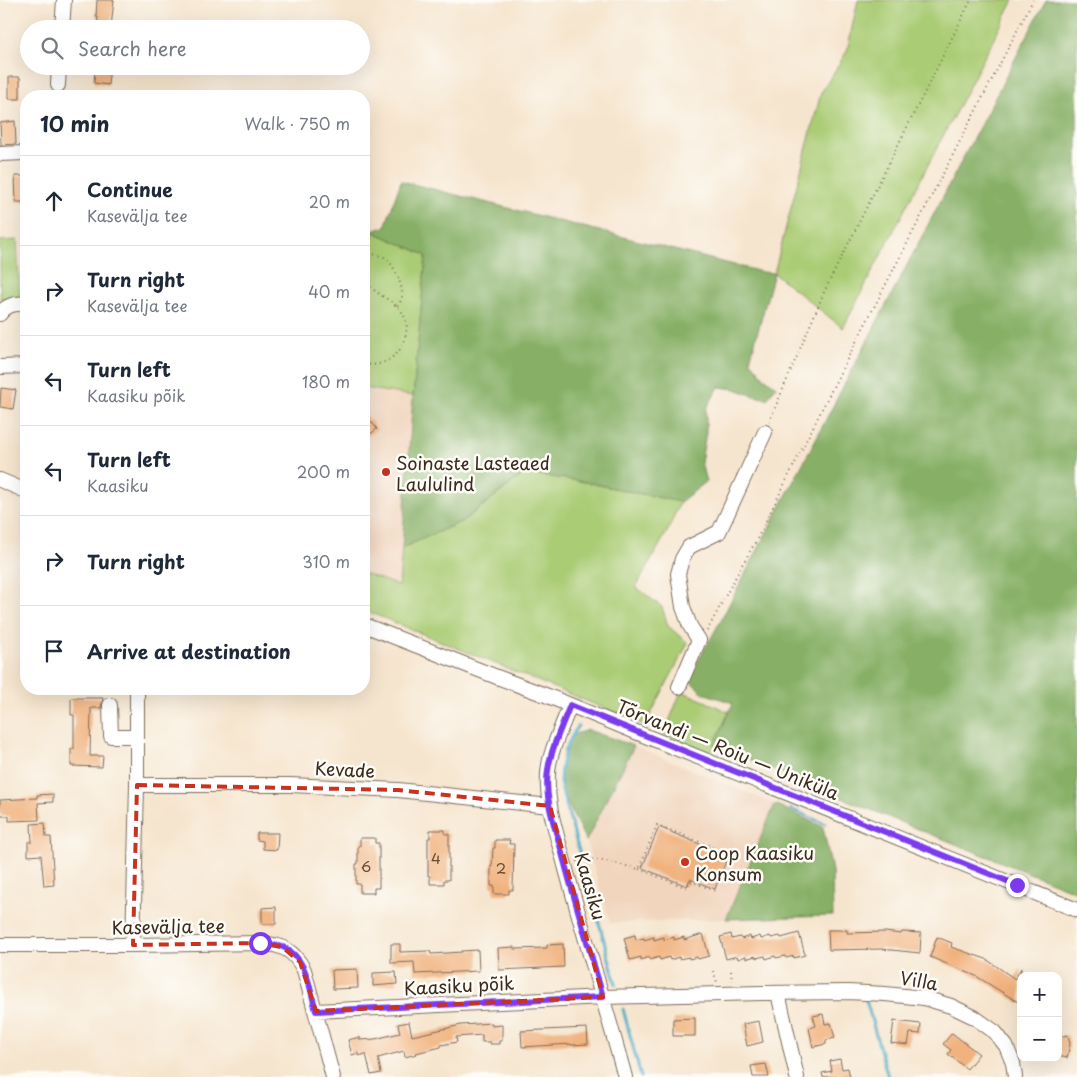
<!DOCTYPE html>
<html lang="en">
<head>
<meta charset="utf-8">
<style>
	body { margin:0; font-family:"Playpen Sans",sans-serif; background:#f6f6f7; color:#1f2937 }
	.controls { position:absolute; right:15px; bottom:15px; display:grid; overflow:hidden; border-radius:10px; box-shadow:0 5px 20px #0002 }
	.controls button { width:45px; height:45px; display:grid; place-items:center; padding:0; border:0; border-bottom:1px solid #e0e1e3; background:#fff; color:#1f2937; font:25px sans-serif }
	.stop { position:absolute; width:15px; height:15px; margin:-11px; border:4px solid #7c3aed; border-radius:50%; background:#fff }
	.stop.end { background:#7c3aed; border-color:#fff; box-shadow:0 1px 5px #0008 }
	.list { margin:0; padding:0; list-style:none }
	h2 { display:flex; justify-content:space-between; align-items:center; height:65px; margin:0; padding:0 20px; font-size:21px }
	h2 small { font-size:16px; font-weight:400; color:#747a83 }
	.list li { display:grid; grid-template-columns:32px 1fr auto; gap:15px; align-items:center; box-sizing:border-box; height:90px; padding:0 20px; border-top:1px solid #e0e1e3 }
	.list b { display:block; font-size:19px; white-space:nowrap }
	.list p { margin:0; font-size:16px; white-space:nowrap; color:#747a83 }
	.list em { font-size:16px; font-style:normal; color:#747a83 }
	.icon { flex:none; width:28px; height:28px; fill:none; stroke:currentColor; stroke-width:2; stroke-linecap:round; stroke-linejoin:round }
	.map { position:relative; flex:none; width:1077px; height:1077px; overflow:hidden }
	.search { position:absolute; background:#fff; box-shadow:0 5px 20px #0002; left:20px; top:20px; width:350px; height:55px; display:flex; align-items:center; gap:12px; box-sizing:border-box; padding:0 18px; border-radius:28px; color:#747a83; font-size:19px }
	.panel { position:absolute; background:#fff; box-shadow:0 5px 20px #0002; left:20px; top:90px; width:350px; height:605px; border-radius:20px }
	.map>svg:first-child { display:block }
</style>
</head>
<body>
<div class="map">
<svg width="1077" height="1077" viewBox="0 0 1077 1077">
	<rect width="100%" height="100%" fill="#fdfcf7"/>
	<filter id="ink" filterUnits="userSpaceOnUse"><feTurbulence type="fractalNoise" baseFrequency=".02" numOctaves="2"/><feDisplacementMap in="SourceGraphic" scale="10" xChannelSelector="R" yChannelSelector="G"/><feConvolveMatrix kernelMatrix="1 2 1 2 8 2 1 2 1" color-interpolation-filters="sRGB"/></filter>
	<filter id="wash" filterUnits="userSpaceOnUse"><feTurbulence type="fractalNoise" baseFrequency=".0096" numOctaves="4" result="noise"/><feDisplacementMap in="SourceGraphic" scale="20" xChannelSelector="R" yChannelSelector="G"/><feGaussianBlur stdDeviation="1.12" result="paint"/><feColorMatrix in="noise" values="0 0 0 0 0 0 0 0 0 0 0 0 0 0 0 0 0 1.4 0 .05"/><feComposite in="paint" operator="in"/></filter>
	<g filter="url(#wash)">
		<rect width="100%" height="100%" fill="#f6e5ce"/>
		<path fill="#f1d5bd" d="M364 388 413 396 399 586 364 573Z
			M634 746 775 804 726 919 610 923 586 841Z"/>
		<path fill="#aacc75" stroke="#727b4a" d="M858 0H1014L843 328 774 273 821 93 847 51Z
			M364 228 426 255 413 396 364 388Z
			M17 240 20 298 0 299V241Z
			M525 473 585 482 680 502 668 530 636 587 662 607 668 626 688 643 645 725 364 610V573L399 586 402 548 463 521Z
			M684 692 729 712 714 745 712 755 664 734 680 694Z"/>
		<path fill="#87b066" stroke="#616d42" d="M1046 0H1077V892L910 826 714 745 733 703 703 693 688 679 720 622 768 530Z
			M401 181 762 272 774 273 750 360 764 377 776 386 767 399 754 396 735 389 719 387 706 409V432L701 462 706 482 680 502 585 482 525 473 463 521 402 548 413 396 426 255 371 231 385 227Z
			M588 730 634 746 586 841 572 813 562 789 561 768 564 749 575 734Z
			M775 804 823 827 832 871 833 916 726 919Z"/>
		<g fill="none" stroke-linecap="round" stroke-linejoin="round">
			<path stroke="#44a9c4" stroke-width="3" d="M578 726C566 743 560 763 560 783L580 855
				M791 809 825 824
				M590 890 616 984
				M866 1000 888 1077
				M623 1009 641 1077"/>
		</g>
		<g id="blocks">
			<path fill="#f1b27e" d="M97 0H114L111 27 97 26 98 17H96Z
				M95 66H110L108 85 94 83Z
				M9 77H20V99H9Z
				M15 121 16 144 1 145 0 123Z
				M15 176H26V202H16Z
				M1 388 16 390 13 409 0 407Z
				M364 412 377 429 364 439Z
				M71 698H103L101 708H91L90 756H103L102 767 71 766V749H74V715H71Z
				M53 794V802L38 803 39 820 9 821V816H0V800L37 798V795Z
				M45 823 46 837H51L54 885 44 886 41 855 28 856V842H32L31 824Z
				M659 827 728 856 715 889 690 879 687 886 642 868Z
				M430 830H445V834H449V880H444V884H430V876H428V838H430Z
				M257 833H278L277 850 263 849V841L257 840Z
				M360 838H375V843H379V888H374V893H360V884H356V864H358V846H360Z
				M495 840H510L509 844H514L513 890H509V894H494V886H491V866H492L493 848H495Z
				M276 907V924H262V908Z
				M828 930H847V933L885 932 901 934 902 932 921 933 920 953 882 949 829 950Z
				M799 933 805 955 794 958V956L786 958 785 956 776 958 775 956 766 959 765 956 756 958 755 956 746 959V956L738 959 737 956 726 959 720 937 731 934 732 939 740 937 741 939 750 936 751 939 760 936 761 939 770 936 771 938 780 936 781 938Z
				M703 934 709 956 698 959 697 957 689 959V957L679 959V957L670 960 669 957 660 960 659 957 650 960 649 957 641 960V957L630 960 624 938 635 935 636 940 644 938V940L654 937V940L664 937V940L674 937V940L684 937V940Z
				M937 937 952 943 951 947 986 959 1015 979 1021 968V1004L976 976 930 957Z
				M391 944H400V952L430 951 431 954 462 952 461 951 478 950 479 971 415 974 414 962 391 963Z
				M563 944 564 967 499 970 498 948 514 947V949L547 948V945Z
				M357 969 358 988 333 989 332 970Z
				M396 972 397 984 373 986V973Z
				M823 1014 825 1024 831 1023 835 1038 826 1040V1044L813 1047 809 1028 816 1026 813 1016Z
				M695 1018V1036H673V1019Z
				M759 1021 763 1042 747 1046 743 1024Z
				M894 1021 921 1024 920 1034 910 1033 908 1045 891 1043Z
				M409 1022 412 1036 461 1025 492 1023V1026L502 1025V1041H499V1044H490V1042H482V1035L456 1037 457 1042 441 1045V1047L416 1053 417 1054 405 1057 404 1051 378 1058 381 1073 371 1075 366 1054 358 1056V1053L352 1055 348 1040 360 1037V1040L375 1039 400 1033 398 1024Z
				M587 1028 588 1044 571 1045V1044L522 1047 521 1031Z
				M952 1033 979 1054 967 1069 948 1054 951 1050 943 1044Z
				M1068 1035 1070 1044 1067 1058 1058 1056V1037Z
				M840 1059 842 1069 848 1068 850 1077H823L822 1073 832 1071 830 1061Z
				M766 1064 769 1077H753L751 1066Z"/>
		</g>
	</g>
	<g filter="url(#ink)">
		<use href="#blocks" fill-opacity="0" stroke="#7c6b5c" stroke-width="1"/>
		<g fill="none" stroke-linecap="round" stroke-linejoin="round">
			<defs>
				<path id="minor" d="M62 29 64 0
					M58 85 59 66
					M0 154 24 153
					M0 314C6 304 16 304 26 303
					M0 367 26 366
					M0 480 26 491
					M364 625 497 677 548 696 653 739 1077 910
					M679 687 699 640 690 626 683 607 678 574 682 559 689 547 719 532 765 432
					M110 705 111 736H137
					M570 705C563 725 549 752 548 773 546 806 558 838 566 869 585 939 606 1008 625 1077
					M137 785H290L398 790 550 806
					M0 945H133L260 943C282 945 293 949 304 970L333 1077
					M133 945 137 785V689
					M778 993 797 1077
					M316 1011 603 997 761 993 848 992 885 994 924 998 951 1006 974 1017 995 1032 1006 1046 1013 1063 1015 1077"/>
			</defs>
			<use href="#minor" stroke="#7c6b5c" stroke-width="16"/>
			<path stroke="#7c6b5c" stroke-width="2" stroke-dasharray="1 4" stroke-linecap="butt" d="M364 254C370 254 378 254 384 257 392 261 401 282 402 291 403 297 401 302 397 306
				M364 279C367 283 370 287 374 290 391 303 413 311 405 337 403 344 401 349 396 354 388 362 375 367 364 364
				M769 422 825 290 971 0
				M707 631 743 563 756 541 841 371 1033 0
				M577 861C598 856 618 865 639 869L657 825 713 847
				M639 869 687 888 690 881 716 891
				M713 971 717 982
				M731 971 732 981"/>
			<use href="#minor" stroke="#fff" stroke-width="14"/>
		</g>
	</g>
	<g fill="none" stroke-linecap="round" stroke-linejoin="round" filter="url(#ink)">
		<path stroke="#7c3aed" stroke-width="6" d="M260 943C267 944 275 944 283 947 307 957 310 989 316 1011L603 997C589 947 574 899 561 849 554 824 544 797 548 770 551 748 562 726 570 705L1017 885"/>
	</g>
	<path fill="none" stroke="#c8321e" stroke-width="4" stroke-dasharray="10 6" stroke-linejoin="round" d="M137 785 398 790 550 806 603 997 316 1011 300 962 282 947 260 943 133 945Z"/>
	<g fill="#c8321e" stroke="#fdfcf7" stroke-width="2">
		<circle cx="386" cy="472" r="5"/>
		<circle cx="685" cy="862" r="5"/>
	</g>
	<g text-anchor="middle" dominant-baseline="central" stroke-width="5" stroke-linejoin="round" paint-order="stroke">
		<g font-size="15" fill="#684c36">
			<text x="436" y="857">4</text>
			<text x="366" y="865">6</text>
			<text x="501" y="867">2</text>
		</g>
		<g font-size="18" fill="#3b2a1e" stroke="#fdfcf7" text-anchor="start">
			<text x="396" y="462">Soinaste Lasteaed<tspan x="396" dy="21">Laululind</tspan></text>
			<text x="695" y="852">Coop Kaasiku<tspan x="695" dy="21">Konsum</tspan></text>
		</g>
		<g font-size="18" fill="#3b2a1e" stroke="#fdfcf7">
			<text transform="translate(728 749) rotate(22)">Tõrvandi — Roiu — Uniküla</text>
			<text transform="translate(345 769) rotate(3)">Kevade</text>
			<text transform="translate(591 886) rotate(74)">Kaasiku</text>
			<text transform="translate(168 926) rotate(-1)">Kasevälja tee</text>
			<text transform="translate(919 980) rotate(10)">Villa</text>
			<text transform="translate(459 985) rotate(-3)">Kaasiku põik</text>
		</g>
	</g>
</svg>
<div class="controls">
<button>+</button>
<button>−</button>
</div>
<div class="stop" style="left:260px;top:943px"></div>
<div class="stop end" style="left:1017px;top:885px"></div>
<div class="search"><svg class="icon" aria-label="search" viewBox="0 0 24 24"><circle cx="10" cy="10" r="6"/><path d="M15 15l6 6"/></svg>Search here</div>
<section class="panel">
<h2>10 min<small>Walk · 750 m</small></h2>
<ul class="list">
<li><svg class="icon" aria-label="ahead" viewBox="0 0 24 24"><path d="M12 20V5M6 11l6-6 6 6"/></svg><div><b>Continue</b><p>Kasevälja tee</p></div><em>20 m</em></li>
<li><svg class="icon" aria-label="right" viewBox="0 0 24 24"><path d="M7 20v-9h11M14 6l5 5-5 5"/></svg><div><b>Turn right</b><p>Kasevälja tee</p></div><em>40 m</em></li>
<li><svg class="icon" aria-label="left" viewBox="0 0 24 24"><path d="M17 20v-9H6M10 6l-5 5 5 5"/></svg><div><b>Turn left</b><p>Kaasiku põik</p></div><em>180 m</em></li>
<li><svg class="icon" aria-label="left" viewBox="0 0 24 24"><path d="M17 20v-9H6M10 6l-5 5 5 5"/></svg><div><b>Turn left</b><p>Kaasiku</p></div><em>200 m</em></li>
<li><svg class="icon" aria-label="right" viewBox="0 0 24 24"><path d="M7 20v-9h11M14 6l5 5-5 5"/></svg><div><b>Turn right</b></div><em>310 m</em></li>
<li><svg class="icon" aria-label="arrive" viewBox="0 0 24 24"><path d="M6 21V4h12l-3 4 3 4H6"/></svg><div><b>Arrive at destination</b></div></li>
</ul>
</section>
</div>
</body>
</html>
